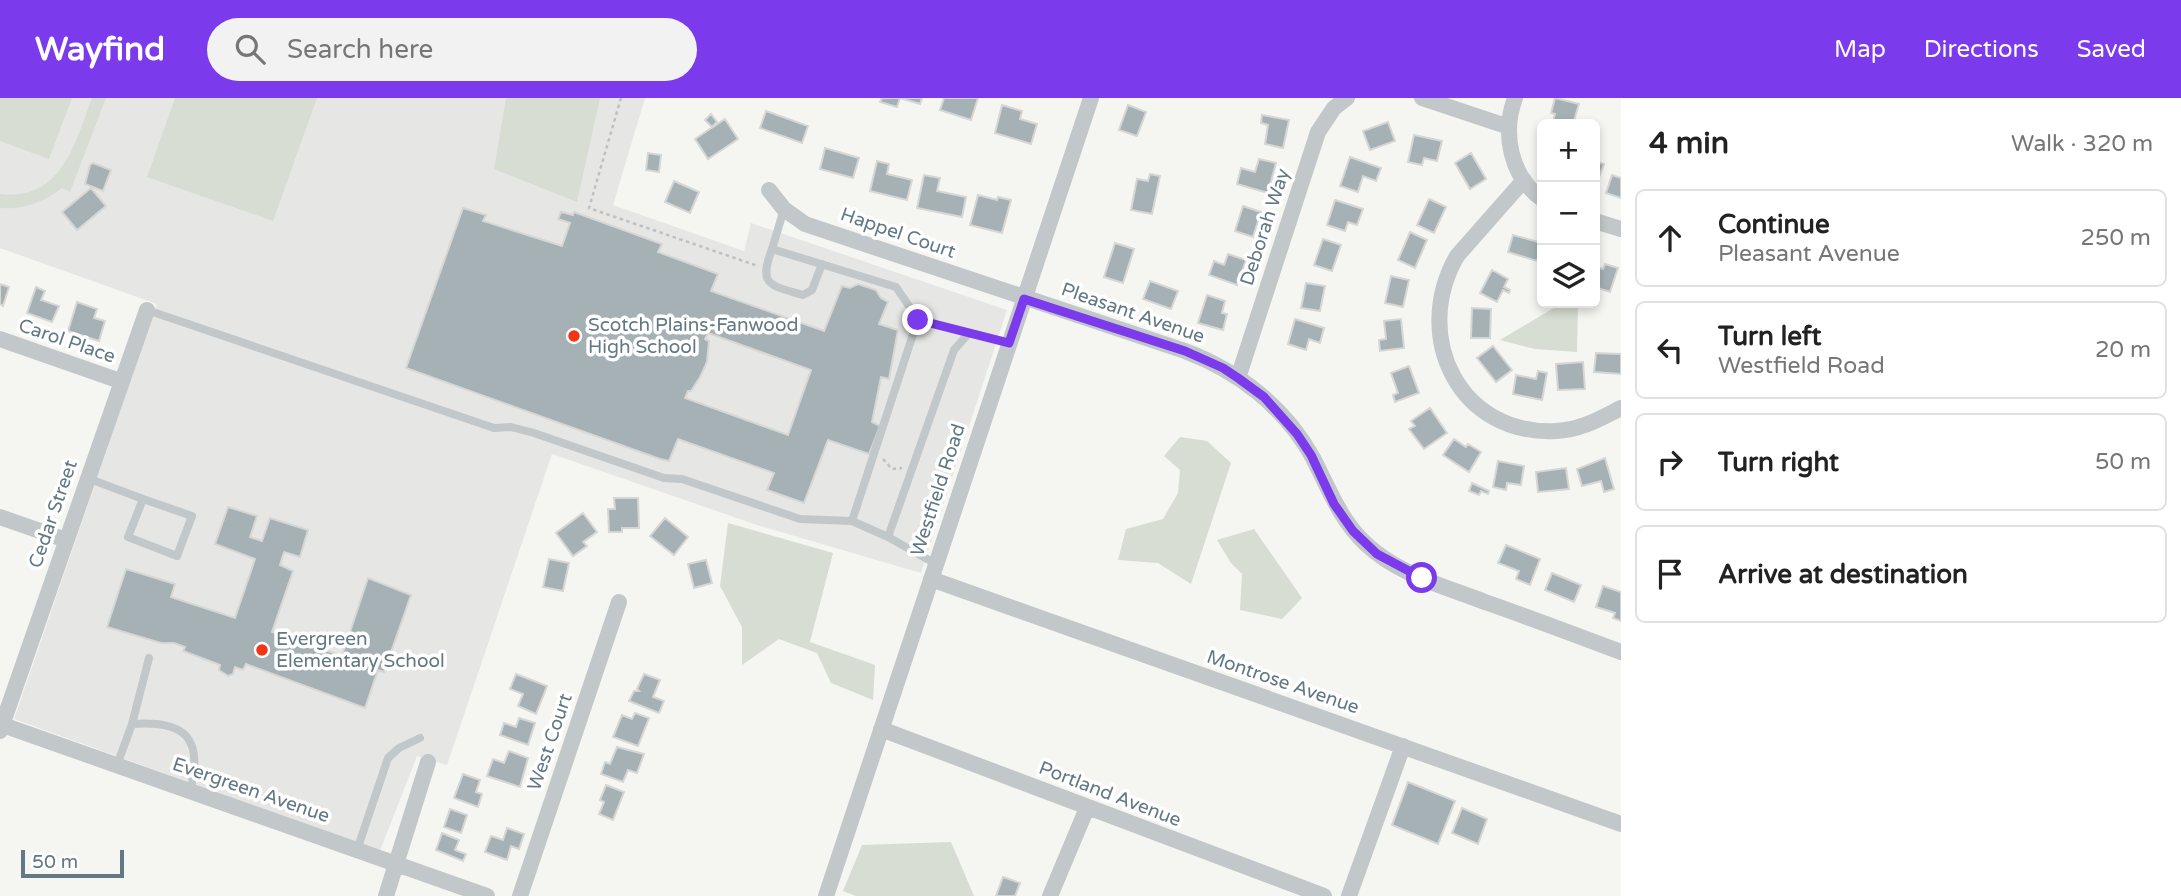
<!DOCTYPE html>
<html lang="en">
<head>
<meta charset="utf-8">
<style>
	body { margin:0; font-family:"Varela Round",sans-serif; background:#f2f2f2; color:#222 }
	.controls { position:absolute; right:21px; top:21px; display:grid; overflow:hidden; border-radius:10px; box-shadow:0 4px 10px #0003 }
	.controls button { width:63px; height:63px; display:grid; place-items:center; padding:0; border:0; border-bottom:2px solid #e0e0e0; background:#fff; color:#222; font:35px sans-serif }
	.scale { position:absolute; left:21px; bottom:18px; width:103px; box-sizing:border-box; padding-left:7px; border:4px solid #627884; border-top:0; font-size:19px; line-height:24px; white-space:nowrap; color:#627884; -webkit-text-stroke:5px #fff; paint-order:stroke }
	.stop { position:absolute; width:21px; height:21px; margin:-16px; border:5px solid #7c3aed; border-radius:50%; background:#fff }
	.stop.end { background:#7c3aed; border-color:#fff; box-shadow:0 2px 7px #0008 }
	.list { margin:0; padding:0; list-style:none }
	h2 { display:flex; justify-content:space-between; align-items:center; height:91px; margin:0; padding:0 28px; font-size:30px }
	h2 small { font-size:23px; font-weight:400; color:#767676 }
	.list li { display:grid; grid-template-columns:46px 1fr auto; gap:21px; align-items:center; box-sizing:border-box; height:98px; margin:0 14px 14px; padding:0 14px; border:2px solid #e0e0e0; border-radius:10px }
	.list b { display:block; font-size:26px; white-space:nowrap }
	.list p { margin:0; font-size:23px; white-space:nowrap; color:#767676 }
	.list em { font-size:23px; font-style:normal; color:#767676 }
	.icon { flex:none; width:38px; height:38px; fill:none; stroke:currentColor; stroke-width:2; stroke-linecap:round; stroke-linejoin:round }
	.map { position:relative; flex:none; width:1621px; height:798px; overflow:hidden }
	header { display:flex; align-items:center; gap:42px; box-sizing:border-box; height:98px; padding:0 35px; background:#7c3aed; color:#fff }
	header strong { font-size:33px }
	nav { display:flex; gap:38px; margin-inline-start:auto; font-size:24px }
	.search { width:490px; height:63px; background:#f2f2f2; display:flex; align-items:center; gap:18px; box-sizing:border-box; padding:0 24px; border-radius:38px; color:#767676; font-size:26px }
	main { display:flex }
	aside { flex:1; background:#fff }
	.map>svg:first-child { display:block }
</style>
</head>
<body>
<header>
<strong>Wayfind</strong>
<div class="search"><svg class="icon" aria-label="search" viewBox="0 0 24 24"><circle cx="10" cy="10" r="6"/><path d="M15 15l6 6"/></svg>Search here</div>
<nav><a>Map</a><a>Directions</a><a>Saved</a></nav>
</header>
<main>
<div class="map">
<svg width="1621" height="798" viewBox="0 0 1621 798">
	<rect width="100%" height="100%" fill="#f5f5f1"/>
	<path fill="#e6e6e4" d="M0 0H645L613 107 744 153 751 125 1007 212 921 475 757 427 552 356 447 667 417 658 380 753 14 621 157 206 0 150Z"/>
	<path fill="#d7ddd2" d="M0 0H72L49 61 0 43Z
		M92 0H106L70 94 62 90C44 104 23 112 0 110V96C62 103 75 45 92 0Z
		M175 0H317L273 123 147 79Z
		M506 0H600L577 104 494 71Z
		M1571 205H1578L1577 254 1535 251 1500 242 1552 211Z
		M1180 339 1207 343 1231 365 1191 486 1158 465 1118 462 1126 431 1163 421 1178 395 1180 372 1164 358Z
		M728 425 833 455 810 544 875 567 873 602 831 585 817 555 779 541 742 567V529L720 488Z
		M1254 431 1302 500 1282 521 1240 512 1242 476 1231 465 1217 442Z
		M951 744 974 798H856L843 793 862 747Z"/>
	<path fill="#a6b1b5" stroke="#d6d6d4" stroke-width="2" fill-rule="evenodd" d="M882 0H922L920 6 900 0 897 9 880 4Z
		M944 0H978L971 22 940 12Z
		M1555 0 1579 6 1573 26H1552L1555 16 1551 15Z
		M1002 7 1022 13 1020 21 1037 26 1031 46 995 35Z
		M1128 7 1146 14 1137 38 1119 32Z
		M766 13 808 28 802 45 760 30Z
		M711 16 717 24 712 29 705 22Z
		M1262 17 1289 22 1283 50 1265 46 1268 27 1261 25Z
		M725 21 738 41 708 61 695 41Z
		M1388 24 1395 43 1370 52 1363 33Z
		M1414 37 1442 43 1437 63 1424 60 1422 67 1408 64Z
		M825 50 859 60 853 80 820 71Z
		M648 55 661 57 659 74 646 72Z
		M1471 55 1486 81 1470 91 1455 65Z
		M1350 59 1381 70 1376 83 1363 78 1358 94 1340 88Z
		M1259 61 1276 65 1268 95 1237 86 1241 70 1255 74Z
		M877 63 889 66 887 76 912 82 907 102 870 93Z
		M1595 63 1604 66 1595 90Z
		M93 65 111 72 103 93 85 86 90 67Z
		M1150 76 1160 78 1152 116 1131 112 1137 81 1148 83Z
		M924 77 940 80 937 93 966 99 962 119 917 110Z
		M1612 77 1621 80V100L1606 95Z
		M674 83 699 94 690 115 665 104Z
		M91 90 106 108 77 132 62 114Z
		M978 97 997 102 998 99 1011 102 1002 135 970 127Z
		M1429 101 1446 109 1434 135 1417 127Z
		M1335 102 1363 111 1357 127 1348 124 1345 133 1327 127Z
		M1243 108 1261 114 1253 139 1235 133Z
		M463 110 486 117 483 123 562 148 570 125 558 121 561 114 573 117 574 114 662 146 658 154 718 176 711 193 824 233 842 188 850 190 858 186 876 192 881 200 888 204 879 226 898 232 889 281 881 279 872 324 880 328 869 356 828 342 804 405 767 392 774 375 678 341 669 363 660 361 406 270ZM708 235 811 272 788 337 685 300 688 293H691L700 279 707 264 709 243 705 241Z
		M1410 134 1427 142 1415 170 1398 162Z
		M1513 137 1542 145 1537 163 1508 154Z
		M1323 141 1341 147 1332 173 1314 167Z
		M1115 145 1134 151 1123 185 1104 179Z
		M1228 156 1246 162 1237 187 1209 177 1214 163 1224 167Z
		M1605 166 1618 170 1610 194 1595 189V168L1603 171Z
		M1492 172 1508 181 1504 189 1510 192 1509 195 1503 192 1497 204 1480 195Z
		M1391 178 1409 182 1403 209 1385 205Z
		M1150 183 1178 193 1171 211 1143 201Z
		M1306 185 1325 188 1320 213 1301 210Z
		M0 186 9 189 3 208 0 206Z
		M36 189 45 193 41 202 59 208 52 224 27 215Z
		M1207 197 1225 203 1222 215 1227 216 1223 232 1198 225Z
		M77 204 97 211 94 220 105 223 99 243 68 233Z
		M1472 210 1491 211 1490 240H1471Z
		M1295 221 1324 230 1320 245 1309 241 1306 252 1288 246Z
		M1401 221 1404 250 1380 253 1379 242 1386 241 1384 223Z
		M1493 248 1512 272 1496 284 1477 260Z
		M1596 255 1621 256V276L1594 274Z
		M1583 264 1585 291 1558 292 1556 266Z
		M1409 268 1419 295 1395 304 1393 297 1398 295 1391 275Z
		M1538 273 1547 275 1542 302 1513 296 1516 277 1536 281Z
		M1430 310 1447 335 1424 351 1409 331 1415 328 1411 323Z
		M1454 341 1466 349 1468 346 1481 354 1469 374 1443 357Z
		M1605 360 1614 391 1604 394 1601 383 1582 388 1577 371Z
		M1498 363 1524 368 1521 387 1507 385 1506 392 1493 389Z
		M1566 370 1569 391 1538 394 1536 374Z
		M1472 385 1489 393 1488 396 1481 393 1479 397 1469 393Z
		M614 400H638L639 430H622V434H609L608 411H615Z
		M228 409 257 418 250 439 262 443 270 420 308 432 300 459 284 454 280 467 293 473 272 534 342 558 368 480 411 497 384 574 378 572 365 610 246 566 243 572 235 569 233 576 228 578 219 572 220 567 183 553 185 549 174 545H161L107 529 126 471 175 486 171 499 235 520 255 461 215 446Z
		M583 415 597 434 583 444 587 448 573 458 556 435Z
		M665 420 688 439 674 457 650 438Z
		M1506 447 1540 461 1530 487 1516 481 1519 473 1498 465Z
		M549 461 569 465 563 493 543 489Z
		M706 462 712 485 694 490 688 466Z
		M1552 475 1581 487 1574 504 1545 492Z
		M1603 488 1621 494V523L1613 520 1615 515 1596 509Z
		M516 576 547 588 536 616 518 608 523 596 510 591Z
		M644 576 660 582 653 599 664 603 659 615 629 603 634 593H639L637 591Z
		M635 615 649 620 638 648 613 639 622 617 632 621Z
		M519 620 535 625 528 647 500 637 504 625 516 629Z
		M617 649 644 656 637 675 628 672 623 684 601 676 605 664 610 666Z
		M509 653 528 660 520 689 487 678 493 661 504 665Z
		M463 676 480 682 476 694 482 696 478 709 454 700Z
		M1408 684 1455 703 1438 746 1392 727Z
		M606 687 624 694 613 722 599 716 604 704 600 702Z
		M1462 710 1487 721 1478 746 1452 735Z
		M450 711 467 717 461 735 444 729Z
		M507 730 524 736 519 751 511 748 507 762 485 754 491 738 503 742Z
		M442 735 459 742 455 752 466 756 463 763 436 752Z
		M1003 779 1020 785 1015 798H996Z"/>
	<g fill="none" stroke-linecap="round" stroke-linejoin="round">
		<path stroke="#bec0c2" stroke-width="2.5" stroke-dasharray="3.5 3.5" stroke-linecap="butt" d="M621 0 589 110 758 168
			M883 361 892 371 902 370"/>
		<path stroke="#c2c7c9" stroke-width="8" d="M784 111 772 151 896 189 918 221 1009 245
			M772 151C758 188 770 187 803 197L812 192 822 166
			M147 212 494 330 511 329 534 335 664 380 682 381 800 421 852 423 888 439 936 466
			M87 380 143 401 128 439 177 458 192 418 143 401
			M852 423 918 221
			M888 439 954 252 969 235
			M149 560 132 626C185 622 204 640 190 693
			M117 667 132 626
			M357 752 388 660 399 650 420 640"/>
		<path stroke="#c2c7c9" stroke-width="16" d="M1422 0 1509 29
			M1515 0C1502 35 1510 78 1542 101
			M1524 82 1457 158C1411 238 1459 338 1556 333 1581 332 1599 321 1621 310
			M769 92 784 111 805 126 1185 253C1238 273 1285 309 1313 360 1329 391 1340 422 1366 446 1399 477 1444 488 1485 504 1531 520 1576 537 1621 554
			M1595 123 1621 131
			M0 241 120 283
			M1238 280 1318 34 1334 10 1347 0
			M0 419 66 442
			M931 481 1621 726
			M0 626 487 798
			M881 631 1324 798
			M0 633 147 212
			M386 798 428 664
			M520 798 619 504
			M826 798 1091 0
			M1050 798 1087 710
			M1349 798 1403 648"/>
	</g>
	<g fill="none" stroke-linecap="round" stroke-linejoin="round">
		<path stroke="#7c3aed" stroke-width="9" d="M918 222 1009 245 1024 201 1185 253 1223 270 1238 280 1264 299 1297 336 1311 357 1334 406 1353 433 1377 456 1422 480"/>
	</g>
	<g fill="#f13515" stroke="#fff" stroke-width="2.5">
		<circle cx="574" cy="238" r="7"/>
		<circle cx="262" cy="552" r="7"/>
	</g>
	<g text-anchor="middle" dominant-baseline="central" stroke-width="7" stroke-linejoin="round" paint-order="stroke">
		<g font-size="19" fill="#627884" stroke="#fff">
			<text transform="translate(1265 129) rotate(-72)">Deborah Way</text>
			<text transform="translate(898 135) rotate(19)">Happel Court</text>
			<text transform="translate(1133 215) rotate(19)">Pleasant Avenue</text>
			<text transform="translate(67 243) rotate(19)">Carol Place</text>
			<text transform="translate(938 392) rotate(-72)">Westfield Road</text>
			<text transform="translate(53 416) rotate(-71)">Cedar Street</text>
			<text transform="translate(1283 584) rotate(19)">Montrose Avenue</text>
			<text transform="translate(550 644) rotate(-71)">West Court</text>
			<text transform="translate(251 692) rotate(19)">Evergreen Avenue</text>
			<text transform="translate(1110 696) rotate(21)">Portland Avenue</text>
		</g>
		<g font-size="19" fill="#627884" stroke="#fff" text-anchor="start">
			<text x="588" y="227">Scotch Plains-Fanwood<tspan x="588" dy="22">High School</tspan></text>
			<text x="276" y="541">Evergreen<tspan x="276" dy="22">Elementary School</tspan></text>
		</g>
	</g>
</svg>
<div class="controls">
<button>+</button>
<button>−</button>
<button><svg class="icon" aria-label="layers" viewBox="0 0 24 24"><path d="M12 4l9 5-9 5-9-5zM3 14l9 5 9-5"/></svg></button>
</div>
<div class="scale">50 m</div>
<div class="stop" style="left:1422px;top:480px"></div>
<div class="stop end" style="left:918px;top:222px"></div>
</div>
<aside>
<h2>4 min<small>Walk · 320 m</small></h2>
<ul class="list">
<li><svg class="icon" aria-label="ahead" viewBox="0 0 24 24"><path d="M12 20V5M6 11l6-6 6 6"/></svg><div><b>Continue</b><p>Pleasant Avenue</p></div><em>250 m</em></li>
<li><svg class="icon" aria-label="left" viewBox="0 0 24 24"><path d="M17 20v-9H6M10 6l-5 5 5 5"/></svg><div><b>Turn left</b><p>Westfield Road</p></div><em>20 m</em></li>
<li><svg class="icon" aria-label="right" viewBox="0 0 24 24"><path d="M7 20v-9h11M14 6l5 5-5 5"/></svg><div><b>Turn right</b></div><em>50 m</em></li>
<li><svg class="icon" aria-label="arrive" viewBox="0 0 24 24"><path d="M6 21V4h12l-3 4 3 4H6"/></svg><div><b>Arrive at destination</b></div></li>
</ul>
</aside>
</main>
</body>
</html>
